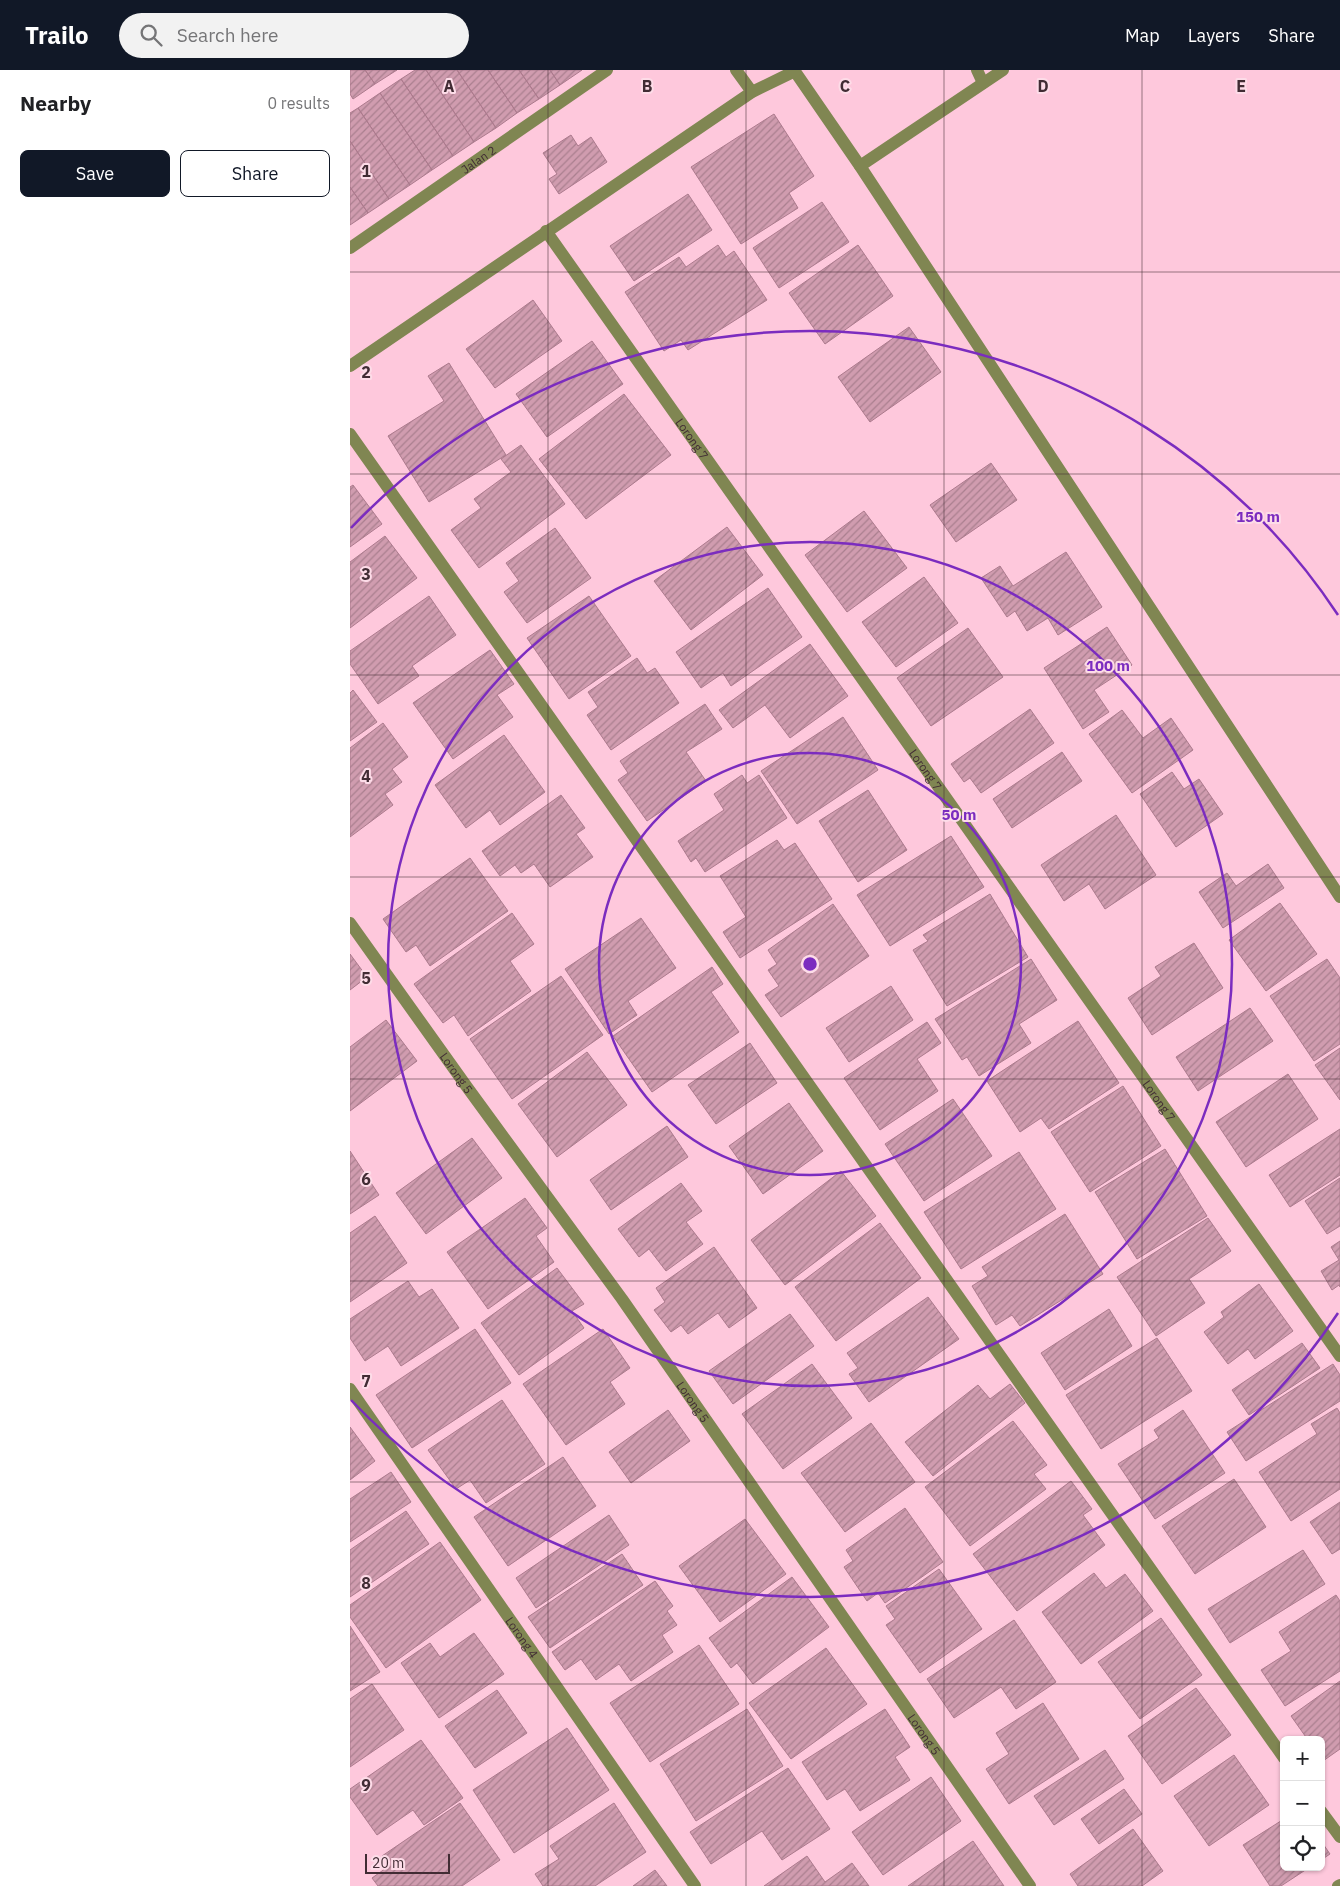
<!DOCTYPE html>
<html lang="en">
<head>
<meta charset="utf-8">
<style>
	body { margin:0; font-family:"IBM Plex Sans",sans-serif; background:#f2f2f2; color:#202124 }
	.controls { position:absolute; right:15px; bottom:15px; display:grid; overflow:hidden; border-radius:8px; box-shadow:0 1px 4px #0004 }
	.controls button { width:45px; height:45px; display:grid; place-items:center; padding:0; border:0; border-bottom:1px solid #e0e0e0; background:#fff; color:#202124; font:25px sans-serif }
	.scale { position:absolute; left:15px; bottom:12px; width:85px; box-sizing:border-box; padding-left:5px; border:2px solid #412c34; border-top:0; font-size:14px; line-height:18px; white-space:nowrap; color:#412c34; -webkit-text-stroke:4px #fddce8; paint-order:stroke }
	.list { margin:0; padding:0; list-style:none }
	h2 { display:flex; justify-content:space-between; align-items:center; height:65px; margin:0; padding:0 20px; font-size:21px }
	h2 small { font-size:16px; font-weight:400; color:#757577 }
	.actions { display:flex; gap:10px; padding:15px 20px }
	.actions a { flex:1; padding:11px 0; border:1px solid #111827; border-radius:8px; text-align:center; font-size:18px; color:#111827 }
	.actions .main { background:#111827; color:#fff }
	.icon { flex:none; width:28px; height:28px; fill:none; stroke:currentColor; stroke-width:2; stroke-linecap:round; stroke-linejoin:round }
	.map { position:relative; flex:none; width:990px; height:1816px; overflow:hidden }
	header { display:flex; align-items:center; gap:30px; box-sizing:border-box; height:70px; padding:0 25px; background:#111827; color:#fff }
	header strong { font-size:24px }
	nav { display:flex; gap:28px; margin-inline-start:auto; font-size:18px }
	.search { width:350px; height:45px; background:#f2f2f2; display:flex; align-items:center; gap:12px; box-sizing:border-box; padding:0 18px; border-radius:28px; color:#757577; font-size:19px }
	main { display:flex }
	aside { flex:1; background:#fff }
	.map>svg:first-child { display:block }
</style>
</head>
<body>
<header>
<strong>Trailo</strong>
<div class="search"><svg class="icon" aria-label="search" viewBox="0 0 24 24"><circle cx="10" cy="10" r="6"/><path d="M15 15l6 6"/></svg>Search here</div>
<nav><a>Map</a><a>Layers</a><a>Share</a></nav>
</header>
<main>
<aside>
<h2>Nearby<small>0 results</small></h2>
<ul class="list">
</ul>
<div class="actions"><a class="main">Save</a><a>Share</a></div>
</aside>
<div class="map">
<svg width="990" height="1816" viewBox="0 0 990 1816">
	<defs>
		<pattern id="building-hatch" width="6" height="6" patternUnits="userSpaceOnUse" patternTransform="scale(1.25)"><rect width="6" height="6" fill="#d09caf"/><path d="M-1 1l2-2M0 6l6-6M5 7l2-2" fill="none" stroke="#aa7f8f"/></pattern>
	</defs>
	<rect width="100%" height="100%" fill="#fec8dc"/>
	<path fill="url(#building-hatch)" stroke="#ac7a8d" d="M0 0H15L25 14 3 29 0 24Z
		M15 0H47L25 14Z
		M65 0H76L124 72 103 86 51 9Z
		M76 0H107L146 58 124 72Z
		M107 0H138L167 43 146 58Z
		M138 0H169L189 29 167 43Z
		M169 0H200L210 15 189 29Z
		M200 0H232L210 15Z
		M51 9 103 86 82 100 30 23Z
		M30 23 82 100 60 115 8 38Z
		M8 38 60 115 39 129 0 71V43Z
		M424 44 464 106 439 123 448 138 391 174 341 97Z
		M221 65 228 76 241 67 257 92 209 124 199 109 207 104 193 83Z
		M0 71 39 129 18 143 0 117Z
		M0 117 18 143 0 155Z
		M338 124 362 160 284 211 260 176Z
		M472 132 499 172 429 218 403 178Z
		M368 175 376 187 384 181 417 230 338 280 331 270 314 281 275 222 329 187 336 197Z
		M508 175 543 226 475 274 439 223Z
		M183 230 212 271 145 318 116 279Z
		M559 257 591 302 520 352 488 307Z
		M242 271 273 314 197 367 166 324Z
		M99 293 156 385 79 432 38 366 94 331 78 306Z
		M274 324 321 385 236 449 189 389Z
		M171 375 215 434 129 498 101 460 131 438 124 429 161 402 151 389Z
		M641 393 667 430 606 472 580 435Z
		M3 415 32 454 0 477V417Z
		M514 441 557 498 497 542 455 485Z
		M377 457 413 505 341 560 304 511Z
		M205 458 241 508 177 553 154 522 169 511 156 493Z
		M35 466 67 508 0 558V492Z
		M716 482 752 537 708 565 698 548 677 561 665 541 657 547 631 508 650 496 663 516Z
		M574 507 608 553 546 597 512 552Z
		M418 518 452 567 381 616 373 603 351 618 326 582Z
		M79 526 106 565 62 596 69 606 28 634 0 594V581Z
		M239 526 281 586 219 629 177 568Z
		M757 557 782 595 744 620 759 642 733 659 694 598Z
		M618 558 653 607 581 656 547 608Z
		M460 574 498 626 440 668 415 635 383 658 369 640Z
		M140 580 164 614 147 625 163 647 103 689 63 633Z
		M287 588 297 603 305 598 329 633 261 680 237 645 248 637 238 622Z
		M3 620 27 652 0 671V623Z
		M355 634 372 659 336 682 356 711 297 751 268 710 278 703 270 691Z
		M680 639 704 673 631 723 620 708 614 712 601 694Z
		M772 640 793 668 821 648 843 680 782 723 739 664Z
		M493 647 528 700 447 754 411 701Z
		M33 653 58 687 42 699 52 712 35 724 43 735 0 767V678Z
		M154 665 195 722 150 755 140 740 116 758 85 715Z
		M712 682 732 711 662 758 643 729Z
		M822 702 834 719 849 709 873 744 826 777 790 724Z
		M392 705 397 713 409 705 437 748 355 802 346 788 341 792 328 771 374 740 364 724Z
		M518 720 557 780 508 812 469 751Z
		M211 725 235 758 226 764 243 787 200 817 184 794 171 803 165 795 150 806 132 781Z
		M766 745 806 805 755 839 739 814 714 831 691 795Z
		M601 766 634 817 540 876 507 825Z
		M427 770 434 780 445 773 482 829 390 888 373 862 396 847 370 806Z
		M120 788 158 841 80 896 66 875 56 882 33 849Z
		M918 794 934 818 873 858 849 822 877 803 886 816Z
		M640 824 678 887 597 936 563 880 578 871 573 865Z
		M930 833 967 884 916 921 879 870Z
		M483 834 519 886 431 947 415 925 429 916 418 900 427 894 418 880Z
		M162 843 184 874 160 891 181 921 118 966 104 945 93 953 64 914Z
		M291 848 326 898 278 931 287 945 259 964 215 899Z
		M844 873 873 918 802 965 778 928 811 906 805 897Z
		M0 884 17 907 0 920Z
		M681 889 707 930 669 954 681 973 629 1006 617 987 612 990 585 949Z
		M977 889 990 908V974L964 991 920 926Z
		M362 897 373 914 361 922 389 962 302 1022 263 966Z
		M211 906 253 965 162 1029 120 969Z
		M541 916 563 950 499 992 476 958Z
		M900 938 923 971 848 1021 826 987Z
		M36 950 67 991 0 1041V977Z
		M728 951 769 1013 699 1059 691 1048 670 1062 637 1011Z
		M577 952 591 973 567 989 588 1021 530 1060 494 1008Z
		M400 973 427 1013 366 1054 338 1015Z
		M990 978V1030L965 995Z
		M237 982 277 1035 207 1087 168 1034Z
		M938 1004 968 1049 896 1097 866 1052Z
		M773 1016 811 1076 740 1122 701 1062Z
		M603 1029 642 1086 574 1131 535 1074Z
		M439 1033 473 1081 413 1124 379 1076Z
		M317 1056 338 1087 261 1140 240 1110Z
		M990 1059V1105L940 1137 919 1105Z
		M122 1068 152 1108 76 1164 46 1123Z
		M815 1079 857 1146 787 1189 745 1122Z
		M0 1081 29 1125 0 1144Z
		M669 1082 706 1139 611 1199 574 1142Z
		M491 1101 526 1146 435 1215 401 1170Z
		M990 1108V1156L977 1164 955 1131Z
		M331 1113 352 1141 336 1152 353 1174 316 1201 299 1179 289 1187 268 1159Z
		M175 1128 197 1158 186 1166 204 1192 138 1239 97 1182Z
		M715 1144 753 1204 670 1256 662 1245 646 1255 622 1216 638 1206 632 1197Z
		M25 1146 57 1193 0 1232V1163Z
		M858 1148 881 1181 839 1209 855 1233 806 1266 767 1207Z
		M530 1153 571 1208 486 1271 445 1217Z
		M990 1171V1217L989 1215 982 1220 971 1201 989 1190 981 1177Z
		M364 1177 407 1238 379 1258 368 1243 338 1264 331 1255 321 1262 304 1240 315 1232 306 1218Z
		M207 1198 234 1234 222 1241 234 1258 169 1305 131 1253Z
		M58 1211 69 1227 82 1219 109 1258 51 1296 38 1276 15 1291 0 1268V1249Z
		M909 1214 943 1261 905 1289 898 1279 878 1294 854 1262 874 1247 871 1242Z
		M578 1227 609 1269 519 1332 499 1304 508 1298 497 1283Z
		M759 1239 782 1276 715 1320 691 1283Z
		M440 1244 464 1276 383 1334 359 1301Z
		M125 1259 161 1313 62 1378 26 1325Z
		M253 1259 280 1298 260 1312 275 1334 216 1375 173 1314Z
		M807 1268 842 1321 751 1379 716 1325Z
		M952 1273 970 1298 899 1345 882 1320Z
		M462 1294 502 1348 433 1399 392 1344Z
		M983 1294 990 1305V1331L896 1391 877 1362Z
		M660 1314 675 1333 583 1406 555 1372 628 1315 640 1329Z
		M152 1330 195 1394 136 1433 120 1410 106 1419 78 1380Z
		M987 1338 990 1343V1419L941 1451 909 1402 967 1364 961 1354Z
		M318 1340 340 1371 281 1413 259 1382Z
		M833 1340 875 1403 805 1449 768 1394 809 1368 804 1360Z
		M663 1351 697 1395 684 1404 696 1419 620 1476 575 1417Z
		M521 1353 565 1412 495 1462 451 1403Z
		M0 1357 25 1391 0 1410Z
		M213 1387 246 1436 158 1496 124 1447Z
		M41 1402 61 1432 0 1472V1429Z
		M884 1409 916 1457 845 1504 812 1456Z
		M721 1411 742 1439 733 1445 755 1475 667 1541 623 1484Z
		M990 1432V1479L982 1484 960 1452Z
		M555 1438 593 1492 535 1533 528 1523 517 1531 494 1497 503 1491 496 1480Z
		M56 1441 79 1474 0 1527V1480Z
		M259 1445 279 1475 186 1538 166 1508Z
		M395 1449 436 1504 370 1552 329 1496Z
		M90 1472 131 1530 36 1598 0 1547V1535Z
		M953 1480 975 1514 880 1573 858 1539Z
		M272 1484 293 1515 200 1578 178 1547Z
		M589 1499 632 1559 570 1603 536 1555 545 1549 536 1536Z
		M744 1503 756 1518 775 1504 803 1541 731 1594 692 1542Z
		M442 1507 479 1557 403 1614 387 1593 381 1598 359 1568Z
		M305 1511 323 1536 317 1541 327 1555 312 1565 323 1582 281 1611 269 1594 246 1610 231 1589 215 1600 202 1582Z
		M986 1525 990 1531V1601L935 1636 911 1600 941 1581 929 1562Z
		M811 1548 852 1605 790 1649 748 1592Z
		M664 1550 706 1612 666 1639 651 1617 604 1648 577 1609Z
		M0 1556 30 1602 0 1621Z
		M124 1563 154 1604 89 1648 51 1593 80 1573 90 1587Z
		M349 1575 389 1634 300 1692 260 1633Z
		M476 1578 517 1634 441 1689 399 1633Z
		M990 1611V1679L973 1691 971 1688V1670H958L941 1646Z
		M22 1614 54 1660 0 1697V1629Z
		M846 1618 881 1665 812 1714 778 1666Z
		M147 1620 177 1663 125 1698 95 1656Z
		M693 1633 729 1689 659 1734 636 1699 659 1684 646 1663Z
		M397 1639 433 1696 346 1751 310 1694Z
		M535 1639 560 1677 545 1687 560 1710 510 1741 495 1719 477 1730 452 1692Z
		M217 1658 259 1720 164 1783 123 1720Z
		M71 1670 113 1728 74 1755 63 1740 27 1765 0 1727V1719Z
		M755 1680 774 1709 704 1755 684 1726Z
		M884 1685 919 1735 859 1776 824 1726Z
		M438 1698 480 1759 432 1790 412 1761 361 1794 340 1762Z
		M581 1707 611 1751 533 1805 502 1762Z
		M774 1719 792 1744 749 1774 731 1749Z
		M110 1733 150 1790 112 1816H28L22 1808 39 1796 32 1786Z
		M264 1733 296 1782 245 1816H193L185 1804 209 1789 200 1776Z
		M934 1749V1797H960L931 1816H920L893 1775Z
		M783 1759 813 1801 792 1816H728L720 1804Z
		M623 1771 654 1816H558Z
		M971 1771 980 1784 971 1790Z
		M457 1786 475 1812 502 1793 519 1816H414Z
		M305 1800 317 1816H283Z"/>
	<g fill="none" stroke-linecap="round" stroke-linejoin="round">
		<g stroke="#808652" stroke-width="12">
			<path d="M386 0 402 22"/>
			<path d="M444 0 510 96 990 827"/>
			<path d="M627 0 633 13"/>
			<path d="M510 96 653 0"/>
			<path id="s1" d="M196 161 990 1286"/>
			<path id="s2" d="M0 178 257 0"/>
			<path d="M0 296 402 22 445 1"/>
			<path d="M0 364 934 1688"/>
			<path id="s3" d="M0 853 117 1017 272 1229 680 1816"/>
			<path id="s4" d="M0 1319 345 1816"/>
			<path d="M971 1741 990 1767"/>
			<path d="M988 1816 990 1815"/>
		</g>
	</g>
	<path fill="none" stroke="#412c34" stroke-width="1" stroke-opacity="0.55" d="M198 0V1816M396 0V1816M594 0V1816M792 0V1816M0 202H990M0 404H990M0 605H990M0 807H990M0 1009H990M0 1211H990M0 1412H990M0 1614H990"/>
	<g fill="none" stroke="#7b2cbf" stroke-width="2.5">
		<circle cx="460" cy="894" r="211"/>
		<circle cx="460" cy="894" r="422"/>
		<path d="M988 1243A633 633 0 0 1 1 1330M1 458A633 633 0 0 1 988 545"/>
	</g>
	<g text-anchor="middle" dominant-baseline="central" stroke-width="4" stroke-linejoin="round" paint-order="stroke">
		<g font-size="12" fill="#412c34" stroke="#fddce8">
			<text stroke="none"><textPath href="#s2" startOffset="156">Jalan 2</textPath></text>
			<text stroke="none"><textPath href="#s1" startOffset="254">Lorong 7</textPath></text>
			<text stroke="none"><textPath href="#s1" startOffset="659">Lorong 7</textPath></text>
			<text stroke="none"><textPath href="#s3" startOffset="184">Lorong 5</textPath></text>
			<text stroke="none"><textPath href="#s1" startOffset="1064">Lorong 7</textPath></text>
			<text stroke="none"><textPath href="#s3" startOffset="589">Lorong 5</textPath></text>
			<text stroke="none"><textPath href="#s4" startOffset="302">Lorong 4</textPath></text>
			<text stroke="none"><textPath href="#s3" startOffset="994">Lorong 5</textPath></text>
		</g>
	</g>
	<g font-size="16" text-anchor="middle" font-weight="bold" fill="#412c34" stroke="#fddce8" stroke-width="4" stroke-linejoin="round" paint-order="stroke">
		<text x="99" y="22">A</text>
		<text x="297" y="22">B</text>
		<text x="495" y="22">C</text>
		<text x="693" y="22">D</text>
		<text x="891" y="22">E</text>
		<text x="16" y="107">1</text>
		<text x="16" y="308">2</text>
		<text x="16" y="510">3</text>
		<text x="16" y="712">4</text>
		<text x="16" y="914">5</text>
		<text x="16" y="1115">6</text>
		<text x="16" y="1317">7</text>
		<text x="16" y="1519">8</text>
		<text x="16" y="1721">9</text>
	</g>
	<circle cx="460" cy="894" r="8" fill="#7b2cbf" stroke="#fddce8" stroke-width="2.5"/>
	<g font-size="15" text-anchor="middle" font-weight="bold" fill="#7b2cbf" stroke="#fddce8" stroke-width="4" stroke-linejoin="round" paint-order="stroke">
		<text x="908" y="452">150 m</text>
		<text x="758" y="601">100 m</text>
		<text x="609" y="750">50 m</text>
	</g>
</svg>
<div class="controls">
<button>+</button>
<button>−</button>
<button><svg class="icon" aria-label="locate" viewBox="0 0 24 24"><circle cx="12" cy="12" r="6"/><path d="M12 2v4M12 18v4M2 12h4M18 12h4"/></svg></button>
</div>
<div class="scale">20 m</div>
</div>
</main>
</body>
</html>
